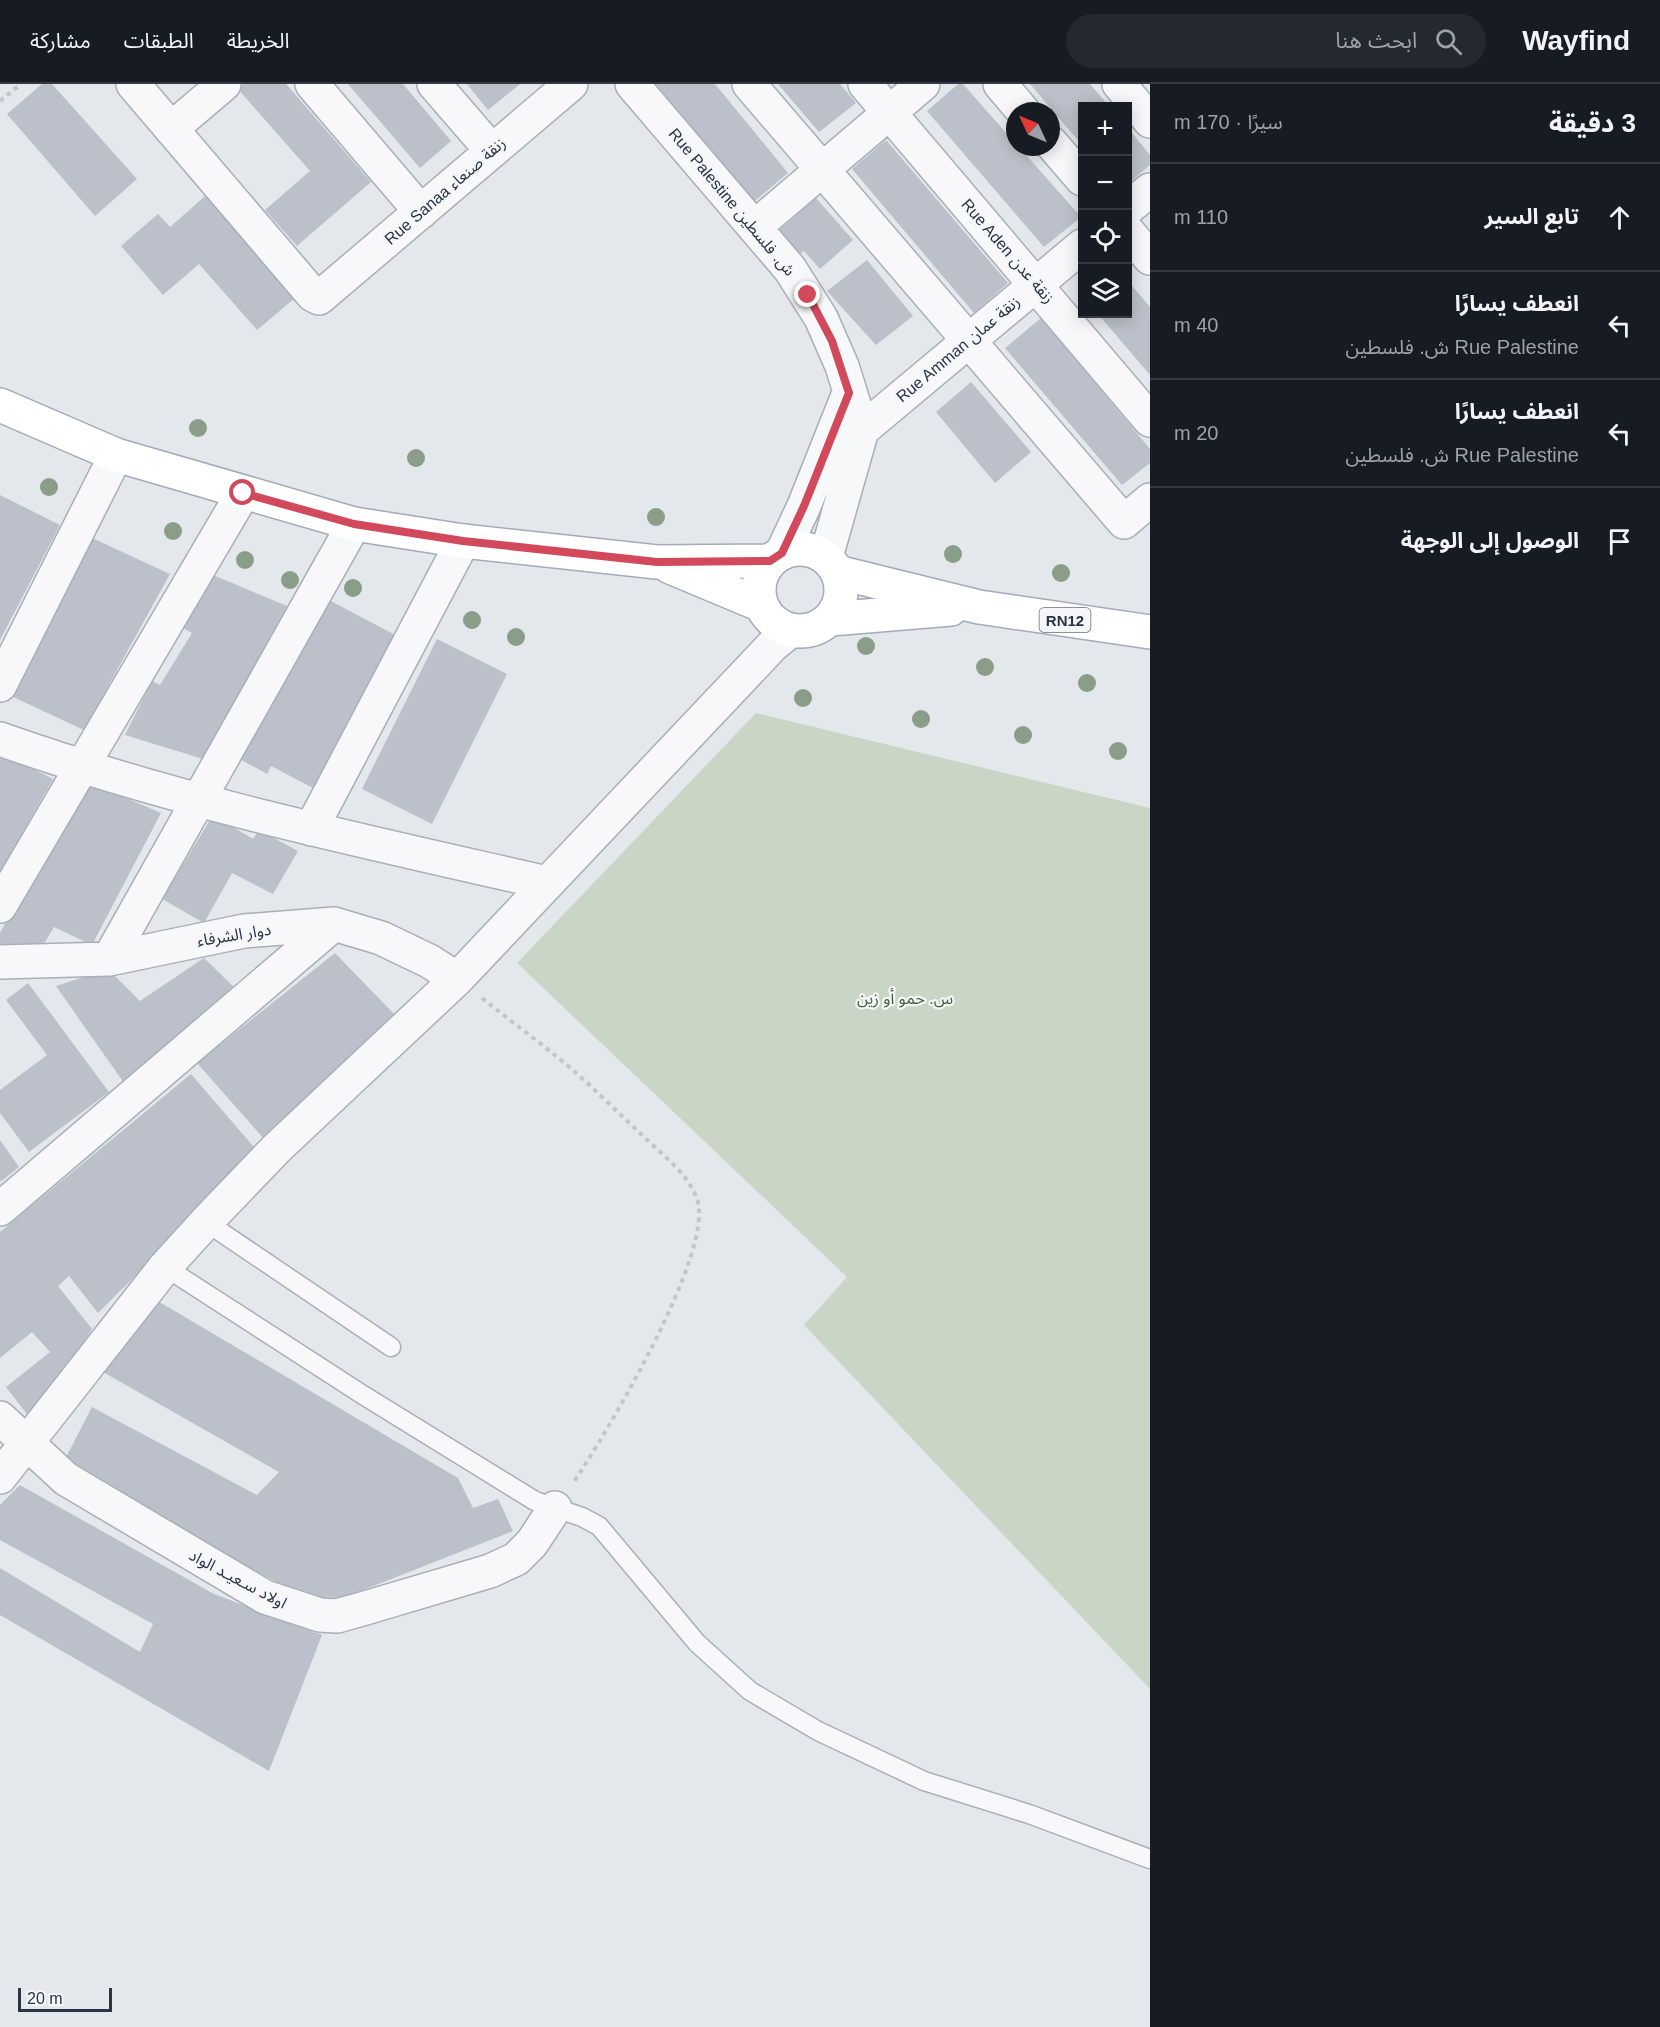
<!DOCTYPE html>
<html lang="ar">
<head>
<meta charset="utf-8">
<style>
	body { margin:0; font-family:Helvetica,"Noto Sans Arabic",sans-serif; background:#242831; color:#f1f3f6; direction:rtl }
	.controls { position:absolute; right:18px; top:18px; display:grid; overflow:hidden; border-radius:0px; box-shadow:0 3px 15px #0003 }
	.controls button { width:54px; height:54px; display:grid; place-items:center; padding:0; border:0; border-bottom:2px solid #363941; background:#171b24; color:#f1f3f6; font:30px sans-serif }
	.compass { position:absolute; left:1006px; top:18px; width:54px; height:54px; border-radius:50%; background:#171b24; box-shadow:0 3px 15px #0003; rotate:314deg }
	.scale { position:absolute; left:18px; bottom:15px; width:94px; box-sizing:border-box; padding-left:6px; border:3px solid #2b3445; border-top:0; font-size:16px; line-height:21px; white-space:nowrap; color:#2b3445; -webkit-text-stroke:4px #f4f6f9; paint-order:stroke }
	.stop { position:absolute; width:18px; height:18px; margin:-14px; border:4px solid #d1495b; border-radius:50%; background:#fff }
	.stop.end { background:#d1495b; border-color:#fff; box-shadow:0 2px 6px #0008 }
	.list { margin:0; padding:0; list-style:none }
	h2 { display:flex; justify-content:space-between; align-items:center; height:78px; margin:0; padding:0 24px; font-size:26px }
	h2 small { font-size:20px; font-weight:400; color:#9ea1a6 }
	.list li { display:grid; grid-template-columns:39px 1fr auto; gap:18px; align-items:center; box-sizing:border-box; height:108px; padding:0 24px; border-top:2px solid #363941 }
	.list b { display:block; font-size:22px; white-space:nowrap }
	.list p { margin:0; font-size:20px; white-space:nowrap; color:#9ea1a6 }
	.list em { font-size:20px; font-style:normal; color:#9ea1a6 }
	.icon { flex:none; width:33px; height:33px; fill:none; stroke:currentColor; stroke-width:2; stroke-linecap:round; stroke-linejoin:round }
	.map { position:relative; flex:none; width:1150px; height:1943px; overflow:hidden; direction:ltr }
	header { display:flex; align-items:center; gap:36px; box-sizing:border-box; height:84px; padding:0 30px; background:#171b24; border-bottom:2px solid #363941 }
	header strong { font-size:28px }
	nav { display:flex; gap:33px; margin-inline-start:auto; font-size:21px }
	.search { width:420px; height:54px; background:#242831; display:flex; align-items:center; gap:15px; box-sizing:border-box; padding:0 21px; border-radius:33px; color:#9ea1a6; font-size:22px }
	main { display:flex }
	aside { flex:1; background:#171b24 }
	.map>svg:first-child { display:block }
</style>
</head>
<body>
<header>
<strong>Wayfind</strong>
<div class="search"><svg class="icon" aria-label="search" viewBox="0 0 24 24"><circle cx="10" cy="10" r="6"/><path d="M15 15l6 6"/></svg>ابحث هنا</div>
<nav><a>الخريطة</a><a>الطبقات</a><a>مشاركة</a></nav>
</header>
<main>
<aside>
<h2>3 دقيقة<small>سيرًا · 170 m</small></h2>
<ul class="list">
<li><svg class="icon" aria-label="ahead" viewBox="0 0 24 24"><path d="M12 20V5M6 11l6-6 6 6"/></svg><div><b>تابع السير</b></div><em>110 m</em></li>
<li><svg class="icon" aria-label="left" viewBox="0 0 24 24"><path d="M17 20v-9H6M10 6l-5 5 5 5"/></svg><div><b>انعطف يسارًا</b><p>Rue Palestine ش. فلسطين</p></div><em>40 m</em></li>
<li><svg class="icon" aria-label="left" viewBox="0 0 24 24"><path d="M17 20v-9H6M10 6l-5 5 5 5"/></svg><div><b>انعطف يسارًا</b><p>Rue Palestine ش. فلسطين</p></div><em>20 m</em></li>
<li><svg class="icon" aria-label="arrive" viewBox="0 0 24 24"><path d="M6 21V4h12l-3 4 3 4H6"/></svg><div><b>الوصول إلى الوجهة</b></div></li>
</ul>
</aside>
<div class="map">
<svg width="1150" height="1943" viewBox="0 0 1150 1943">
	<rect width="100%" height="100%" fill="#e4e7ec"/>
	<path fill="#c9d6c5" d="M756 629 1150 724V1605L804 1241 847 1193 517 879Z"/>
	<path fill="#bbc0ca" d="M42 0H52L137 95 95 132 7 30Z
		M243 0H286L371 98 297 162 265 126 310 87 238 5Z
		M348 0H403L451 57 420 84Z
		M467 0H520L488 26Z
		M646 0H715L788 89 750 121Z
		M778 0H840L856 19 819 48Z
		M958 0H963L1015 59V63H1019L1081 133 1044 163 927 27Z
		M1030 0H1090L1109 22H1082V61Z
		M1128 44 1150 71V81L1128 100Z
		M886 56 1008 199 974 229 852 85Z
		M212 106 301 209 257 246 199 180 163 211 121 162 158 130 170 143Z
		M816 114 853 156 820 185 804 167 796 173 775 150Z
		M867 176 913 232 876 261 827 207Z
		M1128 197 1150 223V291L1098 230H1128Z
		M1041 234 1150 365V379L1122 401 1005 264Z
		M971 298 1031 368 995 399 936 328Z
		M0 411 60 441 0 556Z
		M90 453 170 490 84 646 11 612Z
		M213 491 287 522 203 675 125 651 152 597 160 601 192 549 183 544Z
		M327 515 397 552 315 705 271 682 267 690 236 673Z
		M437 555 507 590 432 740 362 705Z
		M0 668 53 695 0 788Z
		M84 696 161 729 92 861 54 843 39 868 0 865V849Z
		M213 731 253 755 259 746 298 767 273 810 232 789 204 839 162 815Z
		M335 869 394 930 265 1056 197 979Z
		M204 874 236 905 124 999 56 902 108 885 140 917Z
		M28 899 109 1008 29 1068 0 1029V1006L47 971 6 916Z
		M191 990 259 1069 98 1229 69 1192 58 1202 92 1245 33 1338 6 1303 50 1268 32 1248 0 1274V1148Z
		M0 1056 19 1083 0 1098Z
		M156 1216 458 1394 473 1424 498 1415 513 1447 343 1514 302 1512 62 1381 92 1323 257 1411 279 1388 103 1288Z
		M20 1401 214 1510 322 1551 269 1687 0 1531V1484L140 1568 153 1540 0 1456V1421Z"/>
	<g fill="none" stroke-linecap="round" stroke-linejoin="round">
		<defs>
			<path id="lane" d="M206 1138 391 1263
				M165 1183 363 1311 535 1417 582 1433 599 1442 697 1559 750 1607 818 1647 924 1697 1029 1730 1150 1775"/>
			<path id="street" d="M133 0 313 211 319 214 571 0
				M312 0 421 128
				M434 0 492 67
				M632 0 790 185 821 234 842 282 862 346 826 473
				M749 0 1124 438 1150 416
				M865 0 1150 336
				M1000 0 1023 27
				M1119 0 1150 37
				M171 45 224 0
				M1051 59 1082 95
				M1128 124 1150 106
				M756 142 923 0
				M1128 148 1150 174
				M862 346 1082 162
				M782 469 804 422 849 309
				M0 601 116 371
				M0 655C178 718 363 757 547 799
				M311 745 463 457
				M0 822 243 409
				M109 875 354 440
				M0 878 109 875 244 847 334 840 381 854 429 877 457 895
				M0 1125 334 840
				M0 1334 66 1395 265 1513 320 1531 337 1532 362 1525 490 1487 516 1475 532 1459 555 1424
				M0 1393 165 1183 206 1138 276 1065 457 895 773 561 790 547"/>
			<path id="primary" d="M0 321 116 371 354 440 463 457 657 478 770 477
				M759 506a41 41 0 1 1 82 0a41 41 0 1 1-82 0Z
				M670 483 761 521
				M837 488 979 523 1150 548
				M831 535 951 525"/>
		</defs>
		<use href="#lane" stroke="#a9aeb7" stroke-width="21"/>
		<use href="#street" stroke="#a9aeb7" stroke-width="36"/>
		<use href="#primary" stroke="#a3abb8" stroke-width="36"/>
		<path stroke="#c2c5cb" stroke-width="4" stroke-dasharray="4.5 4.5" stroke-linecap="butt" d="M0 17 21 0
			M482 914C510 937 540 958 568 982 593 1003 617 1028 641 1050 660 1069 688 1089 697 1115 716 1166 605 1352 573 1399"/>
		<use href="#lane" stroke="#f7f8fa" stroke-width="18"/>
		<use href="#street" stroke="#f7f8fa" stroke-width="33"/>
		<use href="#primary" stroke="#fff" stroke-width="33"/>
	</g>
	<g fill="#899d89">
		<circle cx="198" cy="344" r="9"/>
		<circle cx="416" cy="374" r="9"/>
		<circle cx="49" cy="403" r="9"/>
		<circle cx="656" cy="433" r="9"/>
		<circle cx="173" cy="447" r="9"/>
		<circle cx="953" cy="470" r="9"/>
		<circle cx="245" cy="476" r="9"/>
		<circle cx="1061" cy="489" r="9"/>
		<circle cx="290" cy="496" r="9"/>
		<circle cx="353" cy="504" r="9"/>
		<circle cx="472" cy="536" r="9"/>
		<circle cx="516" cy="553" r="9"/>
		<circle cx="866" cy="562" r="9"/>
		<circle cx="985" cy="583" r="9"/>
		<circle cx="1087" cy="599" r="9"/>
		<circle cx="803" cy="614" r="9"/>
		<circle cx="921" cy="635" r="9"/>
		<circle cx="1023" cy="651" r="9"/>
		<circle cx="1118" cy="667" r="9"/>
	</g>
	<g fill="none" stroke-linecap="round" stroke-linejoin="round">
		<path stroke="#d1495b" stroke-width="8" d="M243 409 354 440 463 457 657 478 770 477 782 469 804 422 849 309 832 257 808 211"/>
	</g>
	<g text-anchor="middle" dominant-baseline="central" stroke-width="4.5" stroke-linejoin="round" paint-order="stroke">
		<rect fill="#f4f6f9" stroke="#676e7b" stroke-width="1.5" x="1039.5" y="524" width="51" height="24" rx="4.5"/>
		<g font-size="15" font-weight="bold" fill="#2b3445">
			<text x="1065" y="536">RN12</text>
		</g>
		<g font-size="16" fill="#2b3445" stroke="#f4f6f9">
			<text transform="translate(445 107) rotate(-41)">Rue Sanaa زنقة صنعاء</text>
			<text transform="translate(732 118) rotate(50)">Rue Palestine ش. فلسطين</text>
			<text transform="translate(1008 167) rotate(49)">Rue Aden زنقة عدن</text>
			<text transform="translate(958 265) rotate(-40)">Rue Amman زنقة عمان</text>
			<text transform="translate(234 851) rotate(-9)">دوار الشرفاء</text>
			<text transform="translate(238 1495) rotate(28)">اولاد سـعيـد الواد</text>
		</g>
		<g font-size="16" fill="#3f6138" stroke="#f4f6f9">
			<text x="905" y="914">س. حمو أو زين</text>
		</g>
	</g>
</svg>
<div class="controls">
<button>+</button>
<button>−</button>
<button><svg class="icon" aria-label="locate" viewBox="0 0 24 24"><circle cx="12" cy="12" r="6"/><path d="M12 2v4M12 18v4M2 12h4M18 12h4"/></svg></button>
<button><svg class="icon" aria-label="layers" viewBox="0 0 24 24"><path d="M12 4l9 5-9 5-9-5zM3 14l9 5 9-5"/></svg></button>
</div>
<svg class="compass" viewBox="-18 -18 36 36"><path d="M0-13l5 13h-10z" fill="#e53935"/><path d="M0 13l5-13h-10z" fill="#9ea1a6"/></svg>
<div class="scale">20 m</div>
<div class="stop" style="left:243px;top:409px"></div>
<div class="stop end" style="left:808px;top:211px"></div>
</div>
</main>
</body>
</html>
